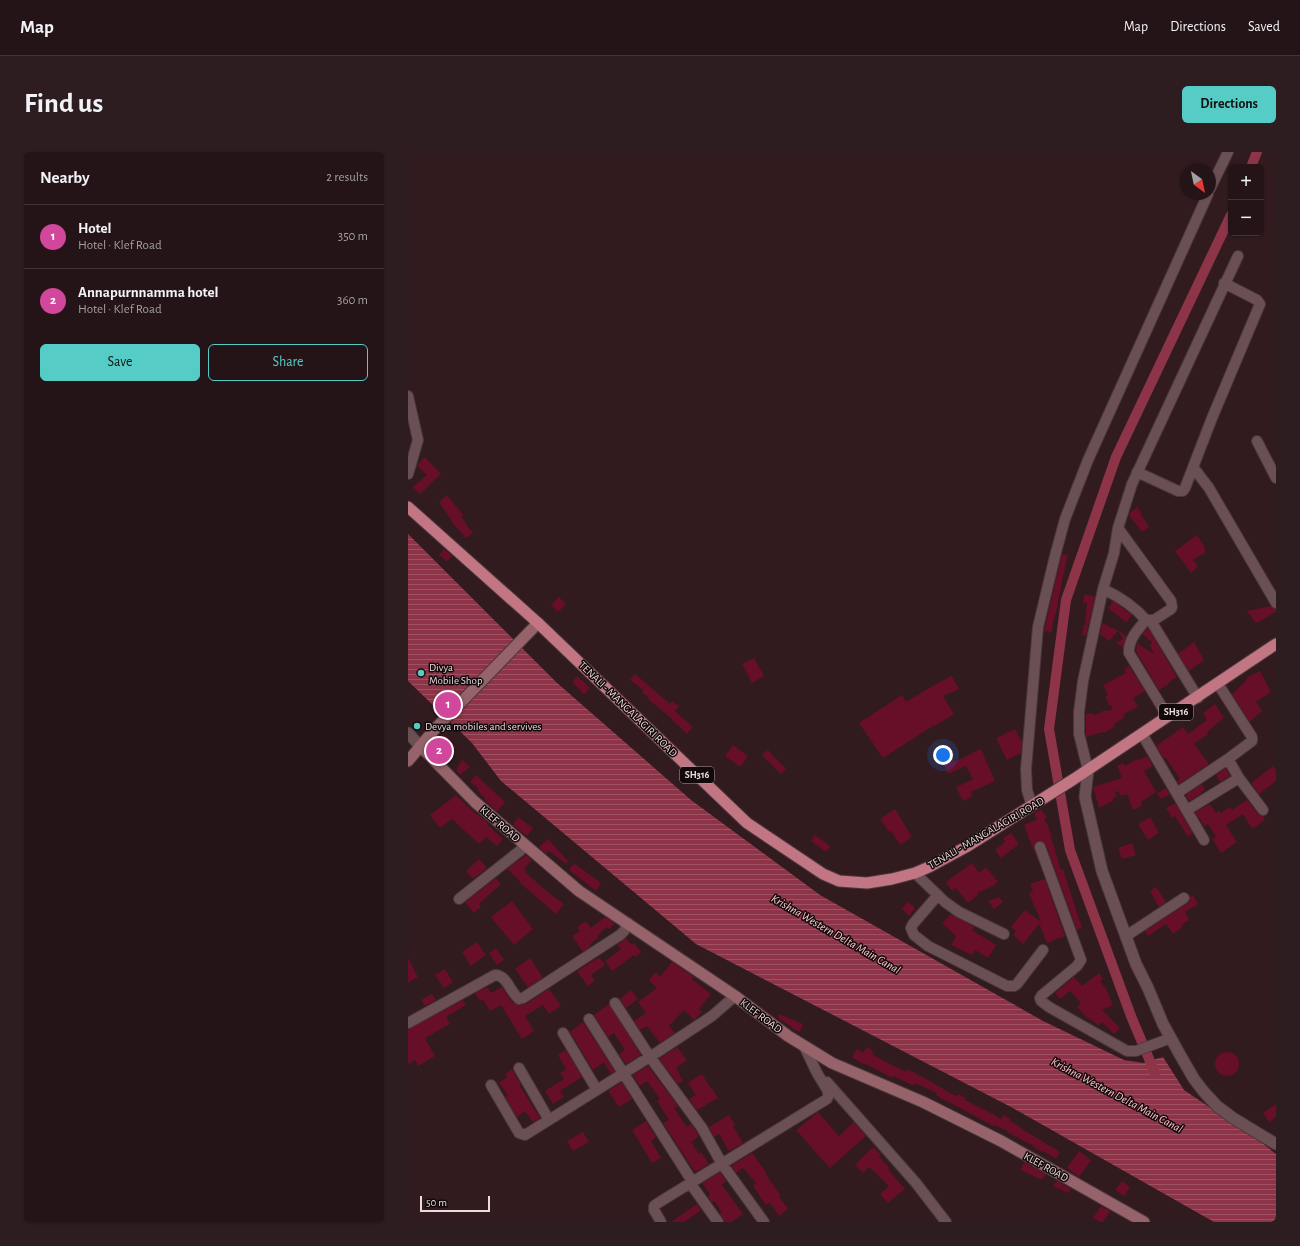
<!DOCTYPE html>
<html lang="en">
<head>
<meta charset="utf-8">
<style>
	body { margin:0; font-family:"Alegreya Sans",sans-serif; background:#2d1d20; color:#f1f3f6 }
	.controls { position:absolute; right:12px; top:12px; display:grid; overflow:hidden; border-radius:6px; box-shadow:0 1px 3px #0004 }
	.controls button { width:36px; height:36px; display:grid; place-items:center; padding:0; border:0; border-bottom:1px solid #423336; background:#251417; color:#f1f3f6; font:20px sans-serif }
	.compass { position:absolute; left:772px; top:12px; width:36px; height:36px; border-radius:50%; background:#251417; box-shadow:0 1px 3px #0004; rotate:147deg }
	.scale { position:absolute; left:12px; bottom:10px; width:70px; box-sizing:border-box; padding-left:4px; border:2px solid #eadbdc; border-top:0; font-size:11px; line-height:14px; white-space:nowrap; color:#eadbdc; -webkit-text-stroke:3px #12090a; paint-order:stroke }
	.you { position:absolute; left:535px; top:603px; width:14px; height:14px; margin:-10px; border:3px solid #fff; border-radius:50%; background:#1a73e8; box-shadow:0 0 0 6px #1a73e833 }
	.badge { display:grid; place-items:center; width:26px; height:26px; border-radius:50%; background:#55cdc6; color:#fff; font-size:13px; font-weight:700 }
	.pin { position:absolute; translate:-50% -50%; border:2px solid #fff; box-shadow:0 1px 4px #0006 }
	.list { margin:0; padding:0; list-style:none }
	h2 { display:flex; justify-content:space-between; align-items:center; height:52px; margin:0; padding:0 16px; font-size:17px }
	h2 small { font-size:13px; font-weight:400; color:#a39ea1 }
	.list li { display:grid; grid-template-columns:26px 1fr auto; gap:12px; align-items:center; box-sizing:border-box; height:64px; padding:0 16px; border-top:1px solid #423336 }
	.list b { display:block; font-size:15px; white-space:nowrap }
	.list p { margin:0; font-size:13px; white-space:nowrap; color:#a39ea1 }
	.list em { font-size:13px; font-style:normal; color:#a39ea1 }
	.actions { display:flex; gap:8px; padding:12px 16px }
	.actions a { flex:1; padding:9px 0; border:1px solid #55cdc6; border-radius:6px; text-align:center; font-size:14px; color:#55cdc6 }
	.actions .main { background:#55cdc6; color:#111 }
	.map { position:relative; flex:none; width:868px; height:1070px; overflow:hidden; border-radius:6px }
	header { display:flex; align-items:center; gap:24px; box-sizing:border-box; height:56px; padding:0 20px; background:#251417; border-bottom:1px solid #423336 }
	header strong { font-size:19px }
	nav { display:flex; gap:22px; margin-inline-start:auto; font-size:14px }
	.intro { display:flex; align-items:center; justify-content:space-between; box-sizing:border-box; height:96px; padding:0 24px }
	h1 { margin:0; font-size:28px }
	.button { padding:10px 18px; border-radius:6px; background:#55cdc6; color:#111; font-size:14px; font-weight:700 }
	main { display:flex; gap:24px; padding:0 24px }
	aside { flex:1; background:#251417; border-radius:6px; box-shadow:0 1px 3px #0004 }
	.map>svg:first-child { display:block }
</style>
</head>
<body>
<header>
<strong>Map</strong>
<nav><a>Map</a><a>Directions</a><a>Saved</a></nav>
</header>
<div class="intro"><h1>Find us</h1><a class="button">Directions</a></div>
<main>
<aside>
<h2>Nearby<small>2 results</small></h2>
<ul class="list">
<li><span class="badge" style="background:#d1479c">1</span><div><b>Hotel</b><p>Hotel · Klef Road</p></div><em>350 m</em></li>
<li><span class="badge" style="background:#d1479c">2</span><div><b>Annapurnnamma hotel</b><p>Hotel · Klef Road</p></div><em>360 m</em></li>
</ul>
<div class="actions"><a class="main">Save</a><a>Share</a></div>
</aside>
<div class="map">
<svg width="868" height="1070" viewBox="0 0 868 1070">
	<defs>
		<pattern id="water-rules" width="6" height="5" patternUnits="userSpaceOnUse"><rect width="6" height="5" fill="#8d3448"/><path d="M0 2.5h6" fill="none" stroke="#9d5162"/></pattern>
	</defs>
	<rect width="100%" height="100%" fill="#311b1f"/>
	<path fill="url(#water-rules)" d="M0 382 148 530 283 648 412 743 635 869 716 908 735 911 755 905 776 938 853 990 868 1002V1070H806L603 955 288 792 93 629 64 591 0 529Z"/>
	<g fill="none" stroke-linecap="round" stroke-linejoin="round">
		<path stroke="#8d3448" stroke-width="10" d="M843 15 849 0
			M747 921 723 864 662 698 641 577 658 448 708 305 823 63"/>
	</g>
	<path fill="#670e29" d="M17 305 33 322 12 342 5 335 19 323 9 313Z
		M39 343 55 363 53 365 58 370 57 371 65 381 58 386 47 374 31 350Z
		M729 355 734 362 733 363 741 375 734 380 721 363 722 361Z
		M789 383 796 394 798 400 785 408 790 414 783 421 767 399Z
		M36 397 44 404 39 409 31 403Z
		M654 402 660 403 654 429 649 456 646 468H645L644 480 636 479Z
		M676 443 687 444 678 484 674 483 676 473H679L677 472 679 451H675Z
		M151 445 158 452 150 460 143 453Z
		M705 449 724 463 718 470 700 456Z
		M862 454 868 457V460L848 471 839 459Z
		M694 471 709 478 718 484 715 496 708 491 715 487 710 479 701 489 692 482Z
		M740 476 769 525 761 530 762 531 751 538 728 499 729 491 746 502 742 494 744 490 734 482Z
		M786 490 796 508 781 519 770 502Z
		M346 506 356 524 344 531 334 512Z
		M721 514 737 539 725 546 730 555 715 562 717 565 706 572 707 575 695 581V580L678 585V562L685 561V564L695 559 704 558V554L701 553 697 545 700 543 695 533 718 521 716 518Z
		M852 519 863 540 848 550 854 559 842 570 824 542 839 528 838 526Z
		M227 522 262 552 264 549 271 554 267 559 285 575 279 582 264 568V567L240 547 241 546 234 540 235 538 222 528Z
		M169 524 182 536 176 542 164 530Z
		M544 524 551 537 535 544 546 562 527 574 526 573 475 606 451 571 494 543 498 550 528 532Z
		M807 552 816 566 799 580 800 582 786 592 801 612 771 632 769 629 772 627 758 606 756 607 748 594 775 575 780 582 799 568 795 561Z
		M607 577 614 590 613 601 599 608 588 586Z
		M38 583 48 595 43 599 31 589Z
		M325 593 340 604 332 615 317 604Z
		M573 597 587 629 563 640 565 644 555 649 548 635 565 627 558 614 540 622 534 609 543 605 546 610Z
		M360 598 378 617 373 622 354 603Z
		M739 604 745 614 736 619 748 640 733 650 734 654 725 658 719 642 713 644 710 639 707 640 709 645 705 646V649L691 656 685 635 714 626 709 614 716 611 717 614 730 607 731 608Z
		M54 608 62 615 52 623 48 618Z
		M865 614 868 618V629L851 642 843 631Z
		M818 616 822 624 812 630 808 623Z
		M68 623 97 650 89 660 76 647 77 646 69 638 71 637 62 630Z
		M794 632 797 638 793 640 794 641 781 649 778 644 779 642Z
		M758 636 762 643 753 647 749 641Z
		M48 643 67 661 80 670 79 672 95 687 89 694 78 685 71 692 44 667 32 676 22 663Z
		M839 648 850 662 855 664 857 668 844 677 835 662 818 673 829 690 813 701 804 687 808 685 800 672 796 674 787 660 802 652 808 661 811 659 813 661 822 655 824 658Z
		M767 651 785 681 780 685 767 664 764 666 758 656Z
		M487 657 504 685 492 693 483 679 481 680 472 667Z
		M633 657 639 666 636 668 641 674 640 675 644 685H643L653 718 655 717 670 764 674 776 669 778 638 693 633 689 627 691 626 693 631 712 616 673 629 667 626 662Z
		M110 665 125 676 119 684 105 673Z
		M742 665 751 681 740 688 730 672Z
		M603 681 611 692 593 706 587 698 597 690 595 686Z
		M407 683 422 694 418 700 403 689Z
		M140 687 160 709 158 712 141 699 138 702 131 695Z
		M724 691 728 703 714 707 710 696Z
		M118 703 124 708 116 717 118 718 117 720 141 741 156 752 148 762 111 730 112 729 99 717Z
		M71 707 79 716 65 727 58 719Z
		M166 711 193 731 188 739 161 718Z
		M564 711 571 721 578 715 590 730 585 734 569 741 570 743 560 751 548 736 544 739 538 730Z
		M88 726 93 732 71 752 73 755 66 761 57 750Z
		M637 727 657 784 639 791 631 772 615 792 605 783 608 779 603 775 617 758 633 770 621 741 625 740 622 732Z
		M748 735 758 750 751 755 742 739Z
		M785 743 790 752 777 760 781 768 773 773 775 775 765 782 758 772 740 784 737 779 780 751 782 749V745Z
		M591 745 595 750 586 757 580 749Z
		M104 749 125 777 106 793 83 765Z
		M500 750 507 756 501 764 494 757Z
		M543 762 566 775 564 778 588 793 580 806 567 798 564 803 543 793 548 784 534 771Z
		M197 765 207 771 201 777 199 775 189 784 190 786 182 792 183 794 175 800 164 784 172 779 169 775 178 769 183 776Z
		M218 786 224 793 226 791 233 800 228 805 226 803 204 819 197 809 213 797 209 793Z
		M69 790 78 803 63 814 54 800Z
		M88 796 96 808 89 813 81 801Z
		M191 805 197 813 183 823 187 829 180 834 169 819Z
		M0 806 10 825 0 831Z
		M122 806 134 824V826L120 835 107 817Z
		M264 810 286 825 284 827 303 842 291 857 294 860 286 868 276 858 261 874 267 881 252 891 239 874 232 878 226 869 238 861 230 850 249 836 241 828 248 820 252 825Z
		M37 817 45 830 36 836 27 823Z
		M691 821 695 827 692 829 701 841 700 842 705 853 694 858 712 876 706 882 694 870 691 874 681 866 680 867 669 855 673 851 662 839 652 847 647 841 666 825 674 834Z
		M79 835 83 841 94 835 103 849 110 853 118 852 141 837 153 854 141 862 135 853 117 864 126 879 114 887 93 853 82 859 75 847 72 849 67 841Z
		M223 838 230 847 218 856 212 847Z
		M24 842 28 848 17 854 13 848Z
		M55 848 58 853 38 865 42 872 17 886 27 904 10 914 7 908 0 912V877Z
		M201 852 233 903 218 912 211 902 217 898 206 881 200 885 186 863Z
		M371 862 395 872 392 880 384 877 385 876 370 866Z
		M175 870 207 919 203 922 196 910 185 918 162 880Z
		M269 895 279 908 268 916 275 929 270 932 251 907Z
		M459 895 466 900 464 902 480 911 498 920 499 917 511 923 548 944 550 942 558 946 557 948 587 963 593 968 595 963 603 967 602 969 612 974 611 975 652 1000 648 1007 635 999 634 1000 625 995 626 994 599 980 600 979 586 973 585 974 537 948V949L528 943 529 941 507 931 506 934 485 924 484 926 456 911 455 912 444 905 449 897 455 901Z
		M158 898 174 925 152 939 156 945 145 952 137 939 156 927 152 921 158 917 150 903Z
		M807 912a12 12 0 1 1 24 0a12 12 0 1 1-24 0Z
		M240 914 270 954 266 956 279 975 283 972 291 984 283 990 291 1002 293 1000 301 1012 287 1020 255 971 261 968 249 949 252 947 239 929 232 934 225 923Z
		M104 917 113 933 112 934 132 966 125 970 117 959 109 965 97 945 100 943 91 931 99 925 97 922Z
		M294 922 303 937 304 936 310 946 289 958 281 947 288 943 280 931Z
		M214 930 224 947 211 955 200 939Z
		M868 952V965L861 970 855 961Z
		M410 960 431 984 446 970 458 984 422 1016 388 978Z
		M321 963 327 973 325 974 335 991 321 999 311 982 306 985 301 975Z
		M238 969 248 985 243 989 253 1006 244 1011 224 978Z
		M175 980 181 990 165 999 159 989Z
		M465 995 473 1003 471 1005 482 1016 480 1017 497 1037 480 1051 472 1042 481 1034 461 1015 455 1021 447 1013Z
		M671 999 683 1008 671 1025 659 1016Z
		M344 1001 358 1020 357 1021 373 1044 371 1045 380 1057 371 1064 362 1051 358 1053 345 1034 348 1031 335 1016 328 1021 323 1014Z
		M616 1010 638 1022 634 1028 612 1018Z
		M312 1020 318 1029 314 1033 335 1062 324 1070H316L312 1062 314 1060 306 1049 304 1051 300 1044 302 1042 294 1031Z
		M649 1029 663 1037 660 1041 645 1034Z
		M714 1029 722 1035 716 1044 707 1038Z
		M289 1052 293 1058 276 1070H263Z
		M693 1054 702 1059 695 1070H692L685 1066Z"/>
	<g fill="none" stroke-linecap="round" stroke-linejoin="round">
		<defs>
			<path id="minor" d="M802 37 820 0
				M0 244 10 288 0 322
				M849 289 868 326
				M785 315 801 336 868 451
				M729 320 770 339H775L777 336 804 266 852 152 849 148 816 131
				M695 437C712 445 726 454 738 468H746L763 457 764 455 763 449 710 376
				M738 468C730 477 720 488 721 501L760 565
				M743 469 790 546
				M734 582 796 688
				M820 607 831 626 855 658
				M680 618 671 582V560L675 529 695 437 706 401 710 376 724 332 830 104
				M769 641 820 607 844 589V585L810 532
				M624 654 619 638 618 617 630 475 647 404 657 367 680 308 800 42
				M779 658 831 626
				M632 695 673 808 669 814 634 843 632 846 633 849 641 855 719 899H728L763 886
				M507 721 537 750 551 760 596 782
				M530 743 505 772 503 776 506 783 520 794 599 834H606L609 832 635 798
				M51 747 118 694
				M718 784 776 746
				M207 851 242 905 294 976 314 1012 356 1070
				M181 867 284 1029
				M0 871 87 823C99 823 102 840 111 847L115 846 212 783 216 779 220 771
				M155 881 189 938
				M111 916 141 968
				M419 930 508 1031 538 1070
				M83 933 111 981 117 983 248 901 304 864 327 844
				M282 1031 310 1070
				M253 1070 246 1058V1054L250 1051 419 947 420 945V939L409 921 396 894"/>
			<path id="tertiary" d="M0 581 12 594
				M680 618 677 645 694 719 728 812 740 836 755 872 771 901 786 927 796 940 809 954 825 966 868 992"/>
			<path id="secondary" d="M12 594 67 650 171 739 327 844 380 884 424 911 515 950 593 989 736 1070
				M0 609 26 578 130 471"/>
			<path id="primary" d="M0 355 130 471 339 671 415 722 431 729 459 731 484 727 507 721 521 715 558 695 666 627 868 492"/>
		</defs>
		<use href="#minor" stroke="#4a383c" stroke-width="12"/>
		<use href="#tertiary" stroke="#4a383c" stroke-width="13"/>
		<use href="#secondary" stroke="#4a383c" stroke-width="13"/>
		<use href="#primary" stroke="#4a383c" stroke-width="13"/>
		<use href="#minor" stroke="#6a5054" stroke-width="10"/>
		<use href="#tertiary" stroke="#6a5054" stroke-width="11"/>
		<use href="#secondary" stroke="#96636b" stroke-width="11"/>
		<use href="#primary" stroke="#c27582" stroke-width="11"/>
	</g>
	<g fill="#55cdc6" stroke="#12090a" stroke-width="1.5">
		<circle cx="13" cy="521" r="4"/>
		<circle cx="9" cy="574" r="4"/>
	</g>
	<g text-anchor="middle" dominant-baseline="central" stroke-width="3" stroke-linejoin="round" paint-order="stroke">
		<g fill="#12090a" stroke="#a99c9d" stroke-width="1">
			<rect x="751" y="552" width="34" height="16" rx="3"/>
			<rect x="272" y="615" width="34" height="16" rx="3"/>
		</g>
		<g font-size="10" font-weight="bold" fill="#eadbdc">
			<text x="768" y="560">SH316</text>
			<text x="289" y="623">SH316</text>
		</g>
		<g font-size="11" fill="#eadbdc" stroke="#12090a" text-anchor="start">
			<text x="21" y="515">Divya<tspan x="21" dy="13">Mobile Shop</tspan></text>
			<text x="17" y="574">Devya mobiles and servives</text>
		</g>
		<g font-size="11" fill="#eadbdc" stroke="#12090a">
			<text transform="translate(220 557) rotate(44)">TENALI - MANGALAGIRI ROAD</text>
			<text transform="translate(92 672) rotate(41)">KLEF ROAD</text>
			<text transform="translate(578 681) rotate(-30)">TENALI - MANGALAGIRI ROAD</text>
			<text transform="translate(353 864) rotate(37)">KLEF ROAD</text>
			<text transform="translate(638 1015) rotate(29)">KLEF ROAD</text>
		</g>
		<g font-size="12" font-style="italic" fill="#fecad0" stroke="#12090a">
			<text transform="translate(428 782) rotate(30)">Krishna Western Delta Main Canal</text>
			<text transform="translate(709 943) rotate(28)">Krishna Western Delta Main Canal</text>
		</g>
	</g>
</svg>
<div class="controls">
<button>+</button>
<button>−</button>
</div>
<svg class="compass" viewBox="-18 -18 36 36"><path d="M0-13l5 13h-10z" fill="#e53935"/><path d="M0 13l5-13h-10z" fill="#a39ea1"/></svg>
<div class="scale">50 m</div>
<div class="you"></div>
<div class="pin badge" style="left:40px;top:553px;background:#d1479c">1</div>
<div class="pin badge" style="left:31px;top:599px;background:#d1479c">2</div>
</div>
</main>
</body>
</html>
